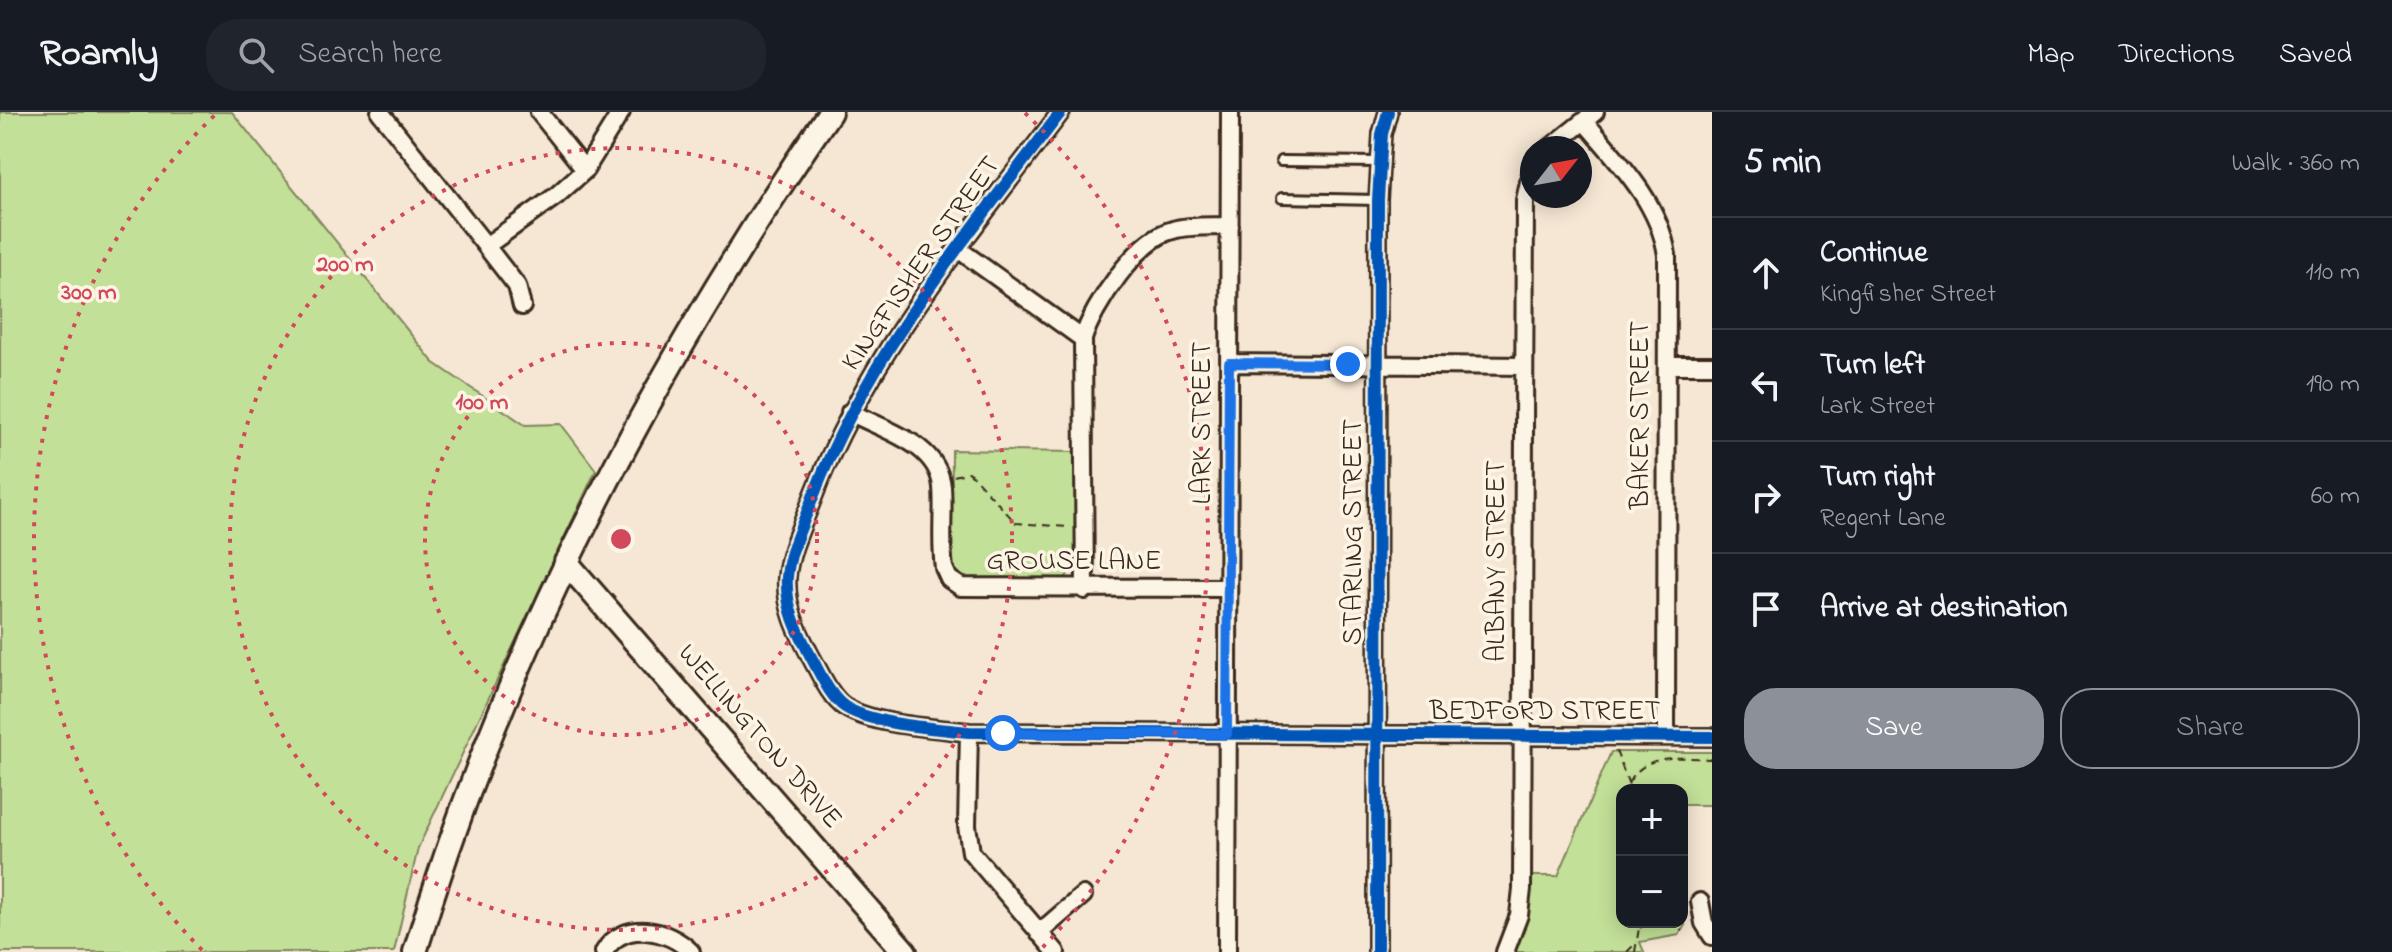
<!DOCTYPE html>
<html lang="en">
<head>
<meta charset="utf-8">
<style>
	body { margin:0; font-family:"Indie Flower",sans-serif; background:#20242c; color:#f1f3f6 }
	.controls { position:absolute; right:24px; bottom:24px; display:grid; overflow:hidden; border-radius:16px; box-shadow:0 4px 20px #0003 }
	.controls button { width:72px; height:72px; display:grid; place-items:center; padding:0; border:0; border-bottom:2px solid #363941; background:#171b24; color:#f1f3f6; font:40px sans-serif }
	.compass { position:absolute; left:1520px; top:24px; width:72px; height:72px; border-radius:50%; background:#171b24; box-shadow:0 4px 20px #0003; rotate:59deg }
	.stop { position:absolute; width:24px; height:24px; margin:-18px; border:6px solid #1a73e8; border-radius:50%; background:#fff }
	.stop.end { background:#1a73e8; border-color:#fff; box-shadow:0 2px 8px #0008 }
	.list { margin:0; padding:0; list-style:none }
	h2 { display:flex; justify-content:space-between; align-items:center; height:104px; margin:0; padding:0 32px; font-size:34px }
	h2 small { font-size:26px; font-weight:400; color:#9ea1a6 }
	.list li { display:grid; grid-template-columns:52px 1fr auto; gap:24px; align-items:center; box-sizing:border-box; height:112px; padding:0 32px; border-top:2px solid #363941 }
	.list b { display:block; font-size:30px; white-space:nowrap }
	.list p { margin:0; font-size:26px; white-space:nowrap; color:#9ea1a6 }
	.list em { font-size:26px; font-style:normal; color:#9ea1a6 }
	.actions { display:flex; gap:16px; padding:24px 32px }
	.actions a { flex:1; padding:18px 0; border:2px solid #8c9099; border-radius:32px; text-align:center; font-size:28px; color:#8c9099 }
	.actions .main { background:#8c9099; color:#fff }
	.icon { flex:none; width:44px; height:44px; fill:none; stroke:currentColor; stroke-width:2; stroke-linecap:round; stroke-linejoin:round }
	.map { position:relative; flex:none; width:1712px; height:840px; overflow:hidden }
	header { display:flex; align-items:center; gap:48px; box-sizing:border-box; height:112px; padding:0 40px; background:#171b24; border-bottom:2px solid #363941 }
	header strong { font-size:38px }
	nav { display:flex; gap:44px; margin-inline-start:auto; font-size:28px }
	.search { width:560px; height:72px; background:#20242c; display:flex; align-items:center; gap:20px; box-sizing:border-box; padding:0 28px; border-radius:32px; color:#9ea1a6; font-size:30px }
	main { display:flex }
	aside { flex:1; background:#171b24 }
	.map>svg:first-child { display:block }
</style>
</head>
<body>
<header>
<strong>Roamly</strong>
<div class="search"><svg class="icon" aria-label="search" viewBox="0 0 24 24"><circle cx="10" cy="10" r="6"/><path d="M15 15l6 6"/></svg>Search here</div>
<nav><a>Map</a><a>Directions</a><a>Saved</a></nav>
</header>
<main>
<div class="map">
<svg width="1712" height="840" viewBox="0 0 1712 840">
	<rect width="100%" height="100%" fill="#f6e7d4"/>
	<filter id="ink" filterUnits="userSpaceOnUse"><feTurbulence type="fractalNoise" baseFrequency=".0125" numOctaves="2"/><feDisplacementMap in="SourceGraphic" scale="16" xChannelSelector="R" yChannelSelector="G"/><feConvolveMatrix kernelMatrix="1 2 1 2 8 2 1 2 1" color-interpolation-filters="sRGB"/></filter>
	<g filter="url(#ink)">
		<path fill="#c3e098" stroke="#7f855b" stroke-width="2" d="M0 0H232L433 250 525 313 561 312 596 358 418 736 394 840H0Z
			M952 338 1076 340V452L1065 466 963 467 951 457Z
			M1611 640H1712V693H1682V678H1622V810H1682V795L1685 813 1679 823 1640 830 1644 840H1508L1529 764H1558Z"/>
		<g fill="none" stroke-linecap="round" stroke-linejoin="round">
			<defs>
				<path id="lane" d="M1281 49 1380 50
					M1282 86 1377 88"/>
				<path id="street" d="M380 0 486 134 556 84 585 58 621 0
					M539 0 585 58
					M1061 0C969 122 869 240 813 385 804 410 789 438 787 465 785 495 798 520 811 545 820 561 830 585 845 595 873 613 935 616 969 620L1712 625
					M1584 9C1618 49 1659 90 1667 143L1666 624
					M1550 36 1595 0
					M486 134 517 174 522 194
					M958 137 1083 227
					M1229 251 1524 254
					M1667 253H1712
					M850 300C883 318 938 331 942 375 944 402 940 429 944 456L949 467 961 475 1228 476
					M1085 478 1083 227C1093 194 1138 126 1173 118 1190 113 1212 115 1230 114
					M969 620 967 714 971 740 1056 840
					M1700 790 1704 811 1712 824
					M1039 821 1083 783
					M604 840C623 807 669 817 691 840
					M1227 840 1230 0
					M1377 840 1378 88 1382 22 1388 0
					M1505 840 1519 803 1522 777 1525 88 1532 56"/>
				<path id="secondary" d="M566 450 905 840
					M415 840C505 538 652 259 830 0"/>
			</defs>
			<use href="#lane" stroke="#3b2a1e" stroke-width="14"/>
			<use href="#street" stroke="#3b2a1e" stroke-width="22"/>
			<use href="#secondary" stroke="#3b2a1e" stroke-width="28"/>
			<path stroke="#3b2a1e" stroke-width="2" stroke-dasharray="8 6" stroke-linecap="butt" d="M954 364 969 360 1016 411 1068 415
				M1616 639 1631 678
				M1629 670C1648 639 1680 646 1712 647
				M1668 810 1682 819
				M1640 816 1647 810
				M1627 840 1637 830
				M1635 840 1640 810"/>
			<use href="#lane" stroke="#fcf5e5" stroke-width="8"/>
			<use href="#street" stroke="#fcf5e5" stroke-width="16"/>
			<use href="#secondary" stroke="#fcf5e5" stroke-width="22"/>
			<defs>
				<path id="cycleway" d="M1061 0C969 122 869 240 813 385 804 410 789 438 787 465 785 495 798 520 811 545 820 561 830 585 845 595 873 613 935 616 969 620L1712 625
					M1377 840 1378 88 1382 22 1388 0"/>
			</defs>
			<use href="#cycleway" stroke="#fcf5e5" stroke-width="17"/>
			<use href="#cycleway" stroke="#0057b8" stroke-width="12"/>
		</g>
	</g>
	<g fill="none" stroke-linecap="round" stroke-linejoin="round" filter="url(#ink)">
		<path stroke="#1a73e8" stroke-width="10" d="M1003 621 1227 622 1229 251 1348 252"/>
	</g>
	<g fill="none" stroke="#d1495b" stroke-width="4" stroke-dasharray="4 8">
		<circle cx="621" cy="427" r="196"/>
		<circle cx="621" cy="427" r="391"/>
		<path d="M202 838A587 587 0 0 1 217 1M1025 1A587 587 0 0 1 1040 838"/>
	</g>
	<g text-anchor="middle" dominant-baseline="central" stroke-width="7" stroke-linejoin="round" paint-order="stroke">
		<g font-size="28" fill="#3b2a1e" stroke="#fcf5e5">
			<text transform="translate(922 152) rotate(-55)">KINGFISHER STREET</text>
			<text transform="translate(1641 303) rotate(-90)">BAKER STREET</text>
			<text transform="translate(1203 311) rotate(-90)">LARK STREET</text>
			<text transform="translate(1354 420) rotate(-90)">STARLING STREET</text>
			<text transform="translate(1497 449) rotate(-90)">ALBANY STREET</text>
			<text x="1074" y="450">GROUSE LANE</text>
			<text x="1545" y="600">BEDFORD STREET</text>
			<text transform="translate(759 625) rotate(49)">WELLINGTON DRIVE</text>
		</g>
	</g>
	<circle cx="621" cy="427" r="12" fill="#d1495b" stroke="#fcf5e5" stroke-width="4"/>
	<g font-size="24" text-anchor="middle" font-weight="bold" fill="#d1495b" stroke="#fcf5e5" stroke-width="7" stroke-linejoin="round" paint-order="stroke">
		<text x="345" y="159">200 m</text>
		<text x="89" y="187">300 m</text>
		<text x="482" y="297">100 m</text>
	</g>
</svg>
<div class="controls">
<button>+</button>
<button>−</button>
</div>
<svg class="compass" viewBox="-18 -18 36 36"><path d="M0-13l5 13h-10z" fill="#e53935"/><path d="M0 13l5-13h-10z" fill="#9ea1a6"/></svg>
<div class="stop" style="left:1003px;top:621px"></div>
<div class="stop end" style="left:1348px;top:252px"></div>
</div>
<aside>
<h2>5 min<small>Walk · 360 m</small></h2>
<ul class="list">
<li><svg class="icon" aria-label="ahead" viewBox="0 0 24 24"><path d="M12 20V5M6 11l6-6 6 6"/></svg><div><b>Continue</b><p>Kingfisher Street</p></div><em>110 m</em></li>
<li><svg class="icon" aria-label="left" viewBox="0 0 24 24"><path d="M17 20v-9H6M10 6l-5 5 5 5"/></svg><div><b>Turn left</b><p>Lark Street</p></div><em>190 m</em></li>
<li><svg class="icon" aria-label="right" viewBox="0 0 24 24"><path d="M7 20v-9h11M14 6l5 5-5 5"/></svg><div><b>Turn right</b><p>Regent Lane</p></div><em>60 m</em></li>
<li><svg class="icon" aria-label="arrive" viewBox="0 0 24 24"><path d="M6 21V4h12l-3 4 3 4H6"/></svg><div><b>Arrive at destination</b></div></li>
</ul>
<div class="actions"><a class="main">Save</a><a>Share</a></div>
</aside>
</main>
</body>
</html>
